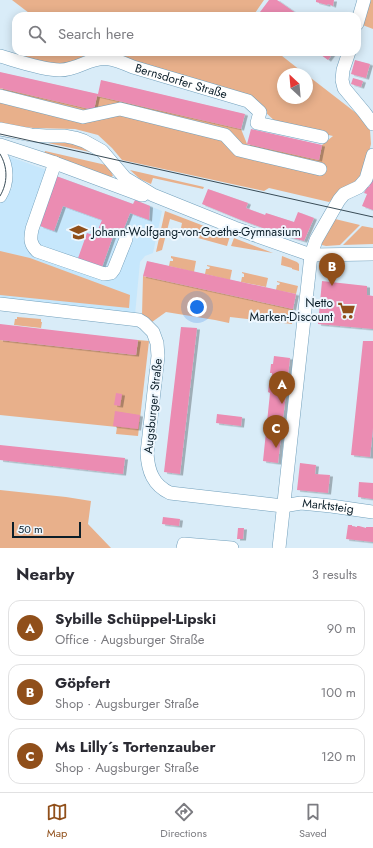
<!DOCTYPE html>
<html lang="en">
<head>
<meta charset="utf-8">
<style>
	body { margin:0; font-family:Jost,sans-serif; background:#f2f2f3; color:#2b2b33 }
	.compass { position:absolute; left:277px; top:68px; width:36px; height:36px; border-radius:50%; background:#fff; box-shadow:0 2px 10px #0003; rotate:334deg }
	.scale { position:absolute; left:12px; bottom:10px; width:69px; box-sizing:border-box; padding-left:4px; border:2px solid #0b1e29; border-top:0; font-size:11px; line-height:14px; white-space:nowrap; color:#0b1e29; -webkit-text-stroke:3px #eef7fe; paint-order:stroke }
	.you { position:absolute; left:197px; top:307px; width:14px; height:14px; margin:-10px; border:3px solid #fff; border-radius:50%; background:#1a73e8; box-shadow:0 0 0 6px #1a73e833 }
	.badge { display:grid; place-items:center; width:26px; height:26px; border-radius:50%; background:#904f1a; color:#fff; font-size:13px; font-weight:700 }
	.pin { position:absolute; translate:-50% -33px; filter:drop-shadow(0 1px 2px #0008) }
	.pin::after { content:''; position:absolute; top:21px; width:14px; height:12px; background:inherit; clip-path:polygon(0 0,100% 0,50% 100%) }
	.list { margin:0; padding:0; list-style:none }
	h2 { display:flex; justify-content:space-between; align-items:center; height:52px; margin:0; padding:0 16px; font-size:17px }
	h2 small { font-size:13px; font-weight:400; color:#7c7c81 }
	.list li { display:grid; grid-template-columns:26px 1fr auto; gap:12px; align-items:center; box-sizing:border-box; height:56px; margin:0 8px 8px; padding:0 8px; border:1px solid #e1e1e2; border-radius:12px }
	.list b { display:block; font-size:15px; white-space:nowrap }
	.list p { margin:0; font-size:13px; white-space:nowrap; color:#7c7c81 }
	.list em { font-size:13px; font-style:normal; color:#7c7c81 }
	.icon { flex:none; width:22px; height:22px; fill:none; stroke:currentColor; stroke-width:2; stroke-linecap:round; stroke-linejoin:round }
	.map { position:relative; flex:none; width:373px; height:548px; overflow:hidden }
	.search { position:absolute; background:#fff; box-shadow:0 2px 10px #0003; left:12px; right:12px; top:12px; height:44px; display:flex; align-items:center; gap:10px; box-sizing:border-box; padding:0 14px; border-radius:12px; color:#7c7c81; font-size:15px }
	.sheet { height:244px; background:#fff }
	nav { display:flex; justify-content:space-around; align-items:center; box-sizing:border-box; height:56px; border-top:1px solid #e1e1e2; background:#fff; font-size:11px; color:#7c7c81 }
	nav a { display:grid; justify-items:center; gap:2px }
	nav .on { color:#904f1a }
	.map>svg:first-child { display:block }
</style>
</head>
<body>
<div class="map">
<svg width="373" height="548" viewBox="0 0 373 548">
	<defs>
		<filter id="shadow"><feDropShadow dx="3" dy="1.5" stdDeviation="0" flood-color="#0004"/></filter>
	</defs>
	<rect width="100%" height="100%" fill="#d9ecf8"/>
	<path fill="#c6e7fc" d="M8 156 52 172 56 176 133 204 135 200 162 211 153 253 145 256 140 262 135 315 0 300V203L4 200 12 188 13 176Z"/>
	<path fill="#e8b08b" d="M12 0H264L253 16H33Z
		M368 0H373V29L360 24Z
		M25 52H277L305 74H283V98H307V75L360 116 370 130 371 144 363 175 329 202 269 188 264 191 122 160 112 148 98 135 75 129 34 128 14 126 0 123V88L94 110 97 96 241 129 247 144 319 160 322 145 333 136 278 124 263 110 111 53 86 55 67 65 48 64 24 57Z
		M56 142C71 142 82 145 95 153L48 143Z
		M45 151 106 165 111 171 113 176 111 177 44 154Z
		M130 170 204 187 203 189 153 178 151 184 140 179Z
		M165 211 230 236 227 246 180 233 182 223 170 219 162 250 156 252Z
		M335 219 360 225 340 245 326 246 322 245V242Z
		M362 226 373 228V244L343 245Z
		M234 238 273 253 231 246Z
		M0 251 30 258 130 295 129 308 0 295Z
		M171 256 196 261 194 272 169 266 170 261H173V259L171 258Z
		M282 256 297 262 299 264V271L292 269V268L281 265Z
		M207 265 232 270 230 280 205 274 206 269H209L210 267 207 266Z
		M242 272 268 278 266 287 241 282 242 277H244V274L242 273Z
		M143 276 293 309 292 324 230 317 229 323 215 320 166 312 152 322 142 315Z
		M277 281 298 286 296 294 276 290 277 285H279L280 283 277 282Z
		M17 317 41 319V322H42L41 328 14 325 15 319H17Z
		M0 340 136 355 138 340 149 341 138 436 116 434 117 427 0 415Z
		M0 490 66 497 91 501 88 524 111 548H0Z"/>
	<path fill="#eb8cb2" filter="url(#shadow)" d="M269 0H277L300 16H266L260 12Z
		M316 0H334L333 6 328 4 327 5 316 2Z
		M317 52H334L328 60Z
		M355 60 370 64 366 78 351 74Z
		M0 72 98 94 101 80 245 114 241 129 97 96 94 110 0 88Z
		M353 78 363 81 361 87 351 84Z
		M251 129 322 145 319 160 247 144Z
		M56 176 133 204 135 200 150 206 149 220 130 213 123 231 116 228 101 270 77 261 87 233 93 235 95 231 97 232 102 220 63 206 54 231 40 226Z
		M373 176V210L362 206 367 194 364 193 367 187H369Z
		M208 189 248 203 246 208 265 215 266 213 294 222 298 212 314 218 304 241 279 234 241 220 202 204Z
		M147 261 296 294 293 309 143 276Z
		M322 281 367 286V295L373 296V329L318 324Z
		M0 324 138 340 136 355 0 340Z
		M181 327 197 328 180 474 164 472Z
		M363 341H373V428L370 457 351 455Z
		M274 356 290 358 278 463 263 461 270 393 268 392 269 384H271L272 373H270L271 364H273Z
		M116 393 122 394 120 406 114 405Z
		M115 411 140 415 138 429 113 426Z
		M217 414 242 417 241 426 216 423Z
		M0 445 125 458 123 474 0 460Z
		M300 463 316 465 315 474 330 475 328 493 297 490Z
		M359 482 373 483V499L358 497Z
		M163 517 180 519 179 526 162 524Z
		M348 525H352V526L357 527V526H359L366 528V527H373V542L346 539Z
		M238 528H244L243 539H237Z"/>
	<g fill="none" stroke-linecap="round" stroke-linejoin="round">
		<defs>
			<g id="minor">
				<path d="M357 24 364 0"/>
				<path d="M349 52 343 70 342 80 344 88 364 112 373 124"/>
				<path id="s1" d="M0 56C17 61 42 70 60 70 67 70 76 67 83 64 105 55 112 58 133 67L248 101 260 112 257 123 322 137"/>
				<path d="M0 96 83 117 120 109 225 135 239 150 320 169"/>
				<path d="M0 129 31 135 46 136H65L75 138 84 141 102 151 125 178 153 195 235 228 311 255 373 254"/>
				<path d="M0 145 55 163 141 195H143"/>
				<path d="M0 154C8 167 8 183 0 196"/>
				<path d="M55 163 32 229C30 239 30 244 37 251L104 274 111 273 114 269 126 239"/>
				<path id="s2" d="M0 304 139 320 144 323 153 332 157 343 158 356 147 453C148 471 153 485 170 493L283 506 301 503 331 506 373 512"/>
				<path d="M183 548 184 544 232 548"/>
				<path d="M279 548 311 255 316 240 339 200 344 194 359 187 366 179 373 155"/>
			</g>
		</defs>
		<use href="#minor" stroke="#72a0bc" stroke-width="14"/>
		<use href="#minor" stroke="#fff" stroke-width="13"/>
		<path stroke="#394c57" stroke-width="1" d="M0 134 373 217
			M0 154C8 167 8 183 0 196"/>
	</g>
	<defs>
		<symbol id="school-bare" viewBox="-9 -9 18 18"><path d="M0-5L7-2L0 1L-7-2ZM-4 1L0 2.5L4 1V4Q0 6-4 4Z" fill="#904f1a" stroke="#eef7fe" stroke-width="2.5" paint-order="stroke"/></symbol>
		<symbol id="supermarket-bare" viewBox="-9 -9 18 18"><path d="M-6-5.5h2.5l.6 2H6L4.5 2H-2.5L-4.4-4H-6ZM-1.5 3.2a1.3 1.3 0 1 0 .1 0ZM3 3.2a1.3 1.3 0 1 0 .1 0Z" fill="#904f1a" stroke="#eef7fe" stroke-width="2.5" paint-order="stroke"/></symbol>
	</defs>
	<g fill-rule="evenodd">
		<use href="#school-bare" x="66" y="220" width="25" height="25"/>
		<use href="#supermarket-bare" x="334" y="298" width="25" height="25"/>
	</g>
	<g text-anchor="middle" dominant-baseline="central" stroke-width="4" stroke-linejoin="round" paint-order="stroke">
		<g font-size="12" fill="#0b1e29" stroke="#eef7fe">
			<text stroke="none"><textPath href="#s1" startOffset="188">Bernsdorfer Straße</textPath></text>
			<text transform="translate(153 406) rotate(-84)">Augsburger Straße</text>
			<text stroke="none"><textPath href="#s2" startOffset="489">Marktsteig</textPath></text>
		</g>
		<g font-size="12" fill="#0b1e29" stroke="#eef7fe" text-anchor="start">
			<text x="92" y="232">Johann-Wolfgang-von-Goethe-Gymnasium</text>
			<text x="333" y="303" text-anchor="end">Netto<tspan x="333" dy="14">Marken-Discount</tspan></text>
		</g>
	</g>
</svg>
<svg class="compass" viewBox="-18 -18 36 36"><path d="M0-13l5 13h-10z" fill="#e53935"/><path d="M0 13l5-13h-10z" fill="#7c7c81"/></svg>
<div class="scale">50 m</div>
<div class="you"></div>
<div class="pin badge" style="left:282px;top:404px">A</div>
<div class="pin badge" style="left:332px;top:286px">B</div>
<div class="pin badge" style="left:276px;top:448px">C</div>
<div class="search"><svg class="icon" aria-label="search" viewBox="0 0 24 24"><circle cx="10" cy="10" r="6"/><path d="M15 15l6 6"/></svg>Search here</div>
</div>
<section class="sheet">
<h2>Nearby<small>3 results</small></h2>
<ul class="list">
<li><span class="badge">A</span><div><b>Sybille Schüppel-Lipski</b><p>Office · Augsburger Straße</p></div><em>90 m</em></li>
<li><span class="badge">B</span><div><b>Göpfert</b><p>Shop · Augsburger Straße</p></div><em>100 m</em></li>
<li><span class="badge">C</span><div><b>Ms Lilly´s Tortenzauber</b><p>Shop · Augsburger Straße</p></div><em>120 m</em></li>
</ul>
</section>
<nav>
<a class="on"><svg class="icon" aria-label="map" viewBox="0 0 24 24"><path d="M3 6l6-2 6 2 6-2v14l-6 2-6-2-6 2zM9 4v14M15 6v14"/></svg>Map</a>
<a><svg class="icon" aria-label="directions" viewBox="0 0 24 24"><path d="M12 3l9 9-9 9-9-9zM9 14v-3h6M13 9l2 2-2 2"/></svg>Directions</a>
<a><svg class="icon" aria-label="saved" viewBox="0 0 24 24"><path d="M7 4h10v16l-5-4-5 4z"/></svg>Saved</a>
</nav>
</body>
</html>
